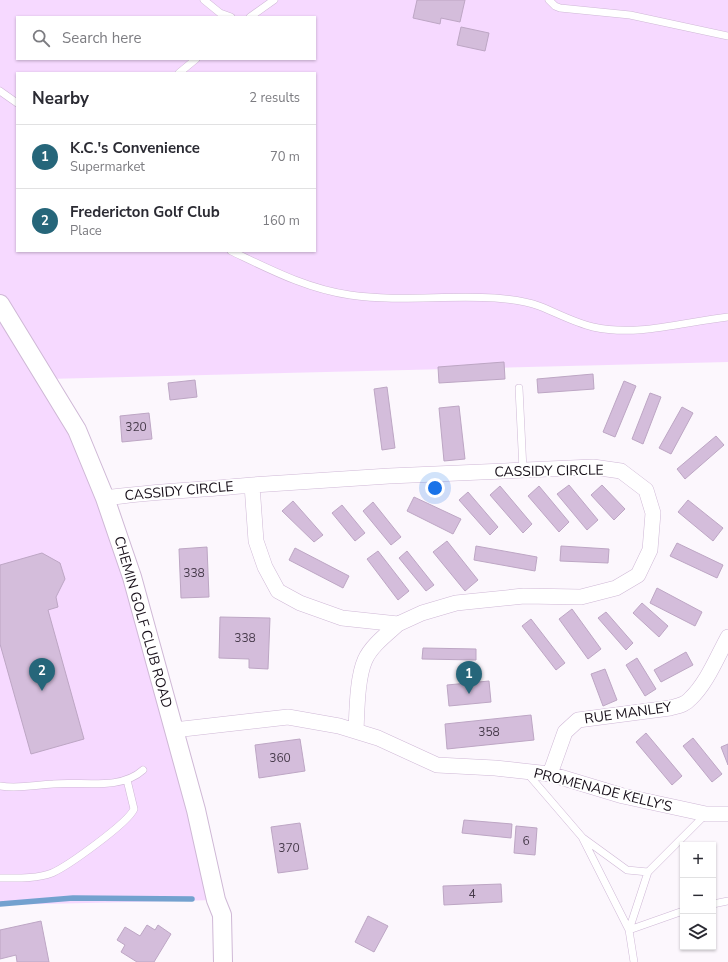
<!DOCTYPE html>
<html lang="en">
<head>
<meta charset="utf-8">
<style>
	body { margin:0; font-family:"Nunito Sans",sans-serif; background:#f2f2f3; color:#2b2b33 }
	.controls { position:absolute; right:12px; bottom:12px; display:grid; overflow:hidden; border-radius:0px; box-shadow:0 1px 3px #0004 }
	.controls button { width:36px; height:36px; display:grid; place-items:center; padding:0; border:0; border-bottom:1px solid #e1e1e2; background:#fff; color:#2b2b33; font:20px sans-serif }
	.you { position:absolute; left:435px; top:488px; width:14px; height:14px; margin:-10px; border:3px solid #fff; border-radius:50%; background:#1a73e8; box-shadow:0 0 0 6px #1a73e833 }
	.badge { display:grid; place-items:center; width:26px; height:26px; border-radius:50%; background:#26667a; color:#fff; font-size:13px; font-weight:700 }
	.pin { position:absolute; translate:-50% -33px; filter:drop-shadow(0 1px 2px #0008) }
	.pin::after { content:''; position:absolute; top:21px; width:14px; height:12px; background:inherit; clip-path:polygon(0 0,100% 0,50% 100%) }
	.list { margin:0; padding:0; list-style:none }
	h2 { display:flex; justify-content:space-between; align-items:center; height:52px; margin:0; padding:0 16px; font-size:17px }
	h2 small { font-size:13px; font-weight:400; color:#7c7c81 }
	.list li { display:grid; grid-template-columns:26px 1fr auto; gap:12px; align-items:center; box-sizing:border-box; height:64px; padding:0 16px; border-top:1px solid #e1e1e2 }
	.list b { display:block; font-size:15px; white-space:nowrap }
	.list p { margin:0; font-size:13px; white-space:nowrap; color:#7c7c81 }
	.list em { font-size:13px; font-style:normal; color:#7c7c81 }
	.icon { flex:none; width:22px; height:22px; fill:none; stroke:currentColor; stroke-width:2; stroke-linecap:round; stroke-linejoin:round }
	.map { position:relative; flex:none; width:728px; height:962px; overflow:hidden }
	.search { position:absolute; background:#fff; box-shadow:0 1px 3px #0004; left:16px; top:16px; width:300px; height:44px; display:flex; align-items:center; gap:10px; box-sizing:border-box; padding:0 14px; border-radius:0px; color:#7c7c81; font-size:15px }
	.panel { position:absolute; background:#fff; box-shadow:0 1px 3px #0004; left:16px; top:72px; width:300px; height:180px; border-radius:0px }
	.map>svg:first-child { display:block }
</style>
</head>
<body>
<div class="map">
<svg width="728" height="962" viewBox="0 0 728 962">
	<rect width="100%" height="100%" fill="#fcf7fd"/>
	<path fill="#f6d9ff" fill-rule="evenodd" d="M0 0H728V362L47 379 105 498 216 900 0 905ZM17 17H315V59H17ZM17 73H315V251H17Z"/>
	<g fill="none" stroke-linecap="round" stroke-linejoin="round">
		<path stroke="#73a1cf" stroke-width="5.5" d="M0 904 73 898 192 899"/>
	</g>
	<path fill="#d4bddb" stroke="#bda6c4" d="M417 0H465L460 22 441 18 440 24 413 18Z
		M461 27 489 33 485 51 457 45Z
		M504 362 505 379 439 383 438 367Z
		M593 374 594 389 538 393 537 379Z
		M195 380 197 397 170 400 168 383Z
		M624 381 636 386 615 437 603 432Z
		M387 387 395 448 382 450 374 389Z
		M650 393 661 397 643 444 632 439Z
		M459 406 465 459 444 461 439 408Z
		M682 407 693 413 671 454 659 448Z
		M149 413 152 439 122 442 120 416Z
		M716 436 724 445 685 479 677 469Z
		M569 485 598 520 587 530 557 494Z
		M602 485 625 509 614 520 591 495Z
		M500 486 532 524 523 533 490 495Z
		M539 486 569 522 559 532 528 496Z
		M468 492 498 527 490 535 459 500Z
		M414 497 461 519 453 534 407 511Z
		M688 500 723 528 713 541 678 512Z
		M293 501 323 535 314 542 282 511Z
		M373 502 401 537 391 545 363 511Z
		M342 505 365 533 355 541 332 513Z
		M447 541 478 580 465 591 433 552Z
		M677 543 723 565 717 578 670 556Z
		M476 546 537 557 535 571 474 560Z
		M561 546 609 549 608 563 560 561Z
		M207 547 209 597 181 598 179 549Z
		M295 548 349 576 343 588 289 560Z
		M378 551 409 591 398 600 367 559Z
		M407 551 434 585 426 591 399 558Z
		M42 553 60 563 65 579 56 597 58 607 48 610 84 739 31 754 0 644V565Z
		M657 588 702 612 695 626 650 603Z
		M642 603 668 626 659 637 633 613Z
		M572 609 601 649 588 659 559 619Z
		M606 612 633 643 626 650 598 618Z
		M220 617 270 618 268 669 249 668V659L219 658Z
		M531 619 565 663 556 670 522 626Z
		M423 648 476 649V660L422 659Z
		M686 652 693 665 661 682 654 670Z
		M637 658 656 689 645 696 626 665Z
		M605 669 617 700 603 706 591 674Z
		M489 681 491 702 449 706 447 685Z
		M531 715 534 740 447 749 445 724Z
		M646 733 682 776 672 785 636 742Z
		M693 738 722 774 712 782 683 746Z
		M300 739 305 771 259 778 255 745Z
		M728 744V765L721 747Z
		M464 820 512 824 511 838 462 833Z
		M300 823 308 869 278 873 271 827Z
		M516 826 537 828 535 855 514 853Z
		M501 884 502 902 444 905 443 886Z
		M368 916 388 926 374 952 355 942Z
		M41 921 49 962H17L16 955 0 959V930Z
		M147 925 155 930 158 925 171 934 154 962H137L121 952 125 945 117 940 125 927 140 936Z"/>
	<g fill="none" stroke-linecap="round" stroke-linejoin="round">
		<defs>
			<path id="service" d="M204 0 220 13 231 17
				M549 0 555 6 560 8 630 15 728 36
				M250 17 274 0
				M179 73 196 59
				M0 91 17 103
				M231 251C269 269 307 289 350 295 398 302 446 295 495 298 509 299 526 301 539 306 557 313 575 323 593 327 638 337 683 322 728 317
				M519 388 523 470
				M527 773 582 837 629 930 683 911
				M0 786C19 789 34 785 53 784 81 781 120 791 143 770
				M583 838 627 870 648 872
				M0 878C17 878 36 879 52 873 68 866 128 823 134 809L127 780
				M713 904 728 901
				M634 962 629 930 648 872 706 814"/>
			<path id="minor" d="M593 467 621 471 646 490 653 513 650 550 638 575 616 588 581 597 524 596 456 603 422 613 398 624 342 618 300 603 278 591 265 567 256 541 252 485 389 476Z
				M105 498C154 491 203 490 252 485
				M174 730 288 717 339 726 378 738 437 765 495 768 550 774 623 796 706 814H728
				M356 731C357 711 357 678 365 660 371 646 387 634 398 624
				M550 774 565 732 578 720 670 708C677 706 685 705 690 699 707 683 717 657 728 637"/>
			<path id="tertiary" d="M0 304 77 430 105 498 132 577 196 810 216 900 222 915 223 962"/>
		</defs>
		<use href="#service" stroke="#cfb8d6" stroke-width="8"/>
		<use href="#minor" stroke="#cfb8d6" stroke-width="16"/>
		<use href="#tertiary" stroke="#cfb8d6" stroke-width="20"/>
		<use href="#service" stroke="#fff" stroke-width="7"/>
		<use href="#minor" stroke="#fff" stroke-width="15"/>
		<use href="#tertiary" stroke="#fff" stroke-width="18"/>
	</g>
	<g text-anchor="middle" dominant-baseline="central" stroke-width="3.5" stroke-linejoin="round" paint-order="stroke">
		<g font-size="12" fill="#463a4a">
			<text x="136" y="427">320</text>
			<text x="194" y="573">338</text>
			<text x="245" y="638">338</text>
			<text x="489" y="732">358</text>
			<text x="280" y="758">360</text>
			<text x="526" y="841">6</text>
			<text x="289" y="848">370</text>
			<text x="472" y="894">4</text>
		</g>
		<g font-size="14" fill="#170f19" stroke="#fff">
			<text transform="translate(549 471) rotate(-1)">CASSIDY CIRCLE</text>
			<text transform="translate(179 491) rotate(-5)">CASSIDY CIRCLE</text>
			<text transform="translate(143 622) rotate(74)">CHEMIN GOLF CLUB ROAD</text>
			<text transform="translate(628 713) rotate(-8)">RUE MANLEY</text>
			<text transform="translate(603 790) rotate(14)">PROMENADE KELLY'S</text>
		</g>
	</g>
</svg>
<div class="controls">
<button>+</button>
<button>−</button>
<button><svg class="icon" aria-label="layers" viewBox="0 0 24 24"><path d="M12 4l9 5-9 5-9-5zM3 14l9 5 9-5"/></svg></button>
</div>
<div class="you"></div>
<div class="pin badge" style="left:469px;top:694px">1</div>
<div class="pin badge" style="left:42px;top:691px">2</div>
<div class="search"><svg class="icon" aria-label="search" viewBox="0 0 24 24"><circle cx="10" cy="10" r="6"/><path d="M15 15l6 6"/></svg>Search here</div>
<section class="panel">
<h2>Nearby<small>2 results</small></h2>
<ul class="list">
<li><span class="badge">1</span><div><b>K.C.'s Convenience</b><p>Supermarket</p></div><em>70 m</em></li>
<li><span class="badge">2</span><div><b>Fredericton Golf Club</b><p>Place</p></div><em>160 m</em></li>
</ul>
</section>
</div>
</body>
</html>
